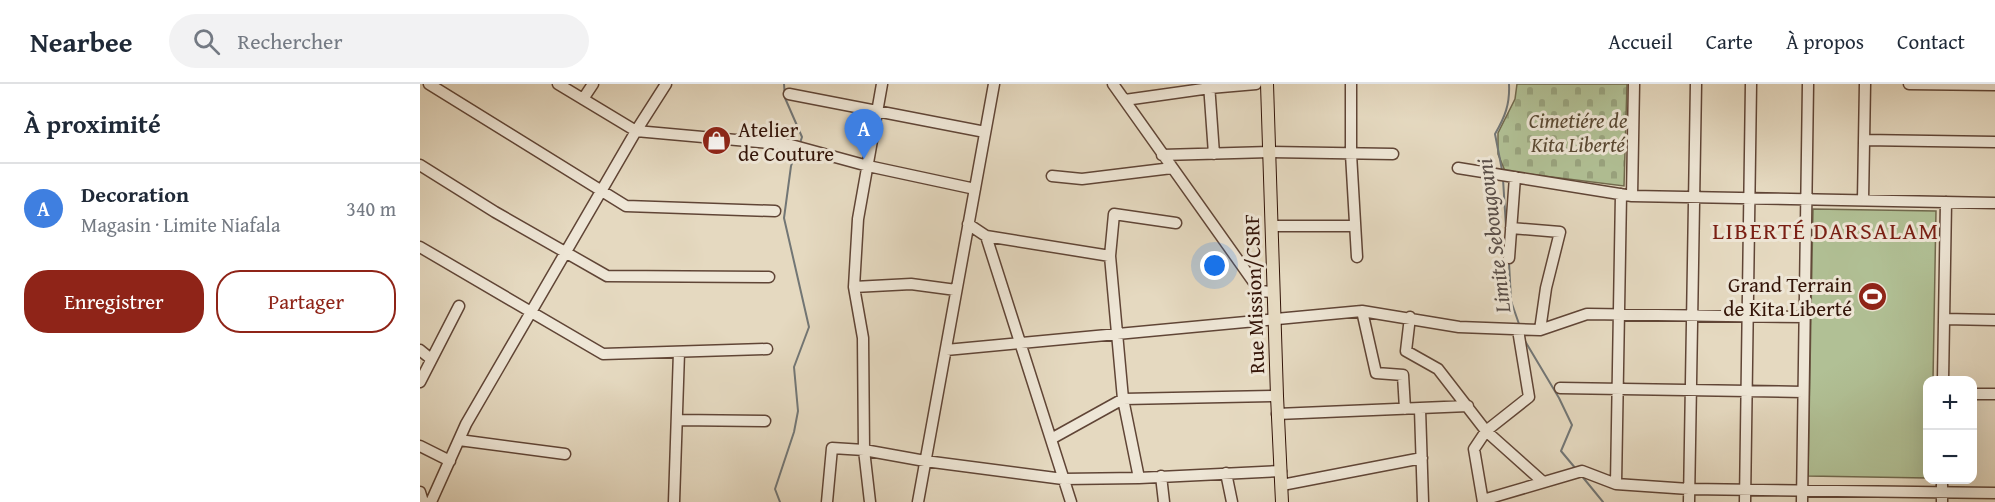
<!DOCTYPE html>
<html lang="fr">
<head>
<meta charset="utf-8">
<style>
	body { margin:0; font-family:"Gentium Book Plus",serif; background:#f2f2f3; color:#1f2937 }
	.controls { position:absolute; right:18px; bottom:18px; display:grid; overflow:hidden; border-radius:12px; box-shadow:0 6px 24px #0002 }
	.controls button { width:54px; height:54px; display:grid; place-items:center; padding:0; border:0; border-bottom:2px solid #e0e1e3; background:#fff; color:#1f2937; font:30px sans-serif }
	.you { position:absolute; left:795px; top:182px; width:21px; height:21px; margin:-15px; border:4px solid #fff; border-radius:50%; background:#1a73e8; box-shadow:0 0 0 9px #1a73e833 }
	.badge { display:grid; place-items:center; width:39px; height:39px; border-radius:50%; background:#8f2418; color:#fff; font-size:20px; font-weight:700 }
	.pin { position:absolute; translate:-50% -50px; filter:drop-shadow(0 2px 3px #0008) }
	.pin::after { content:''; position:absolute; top:32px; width:21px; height:18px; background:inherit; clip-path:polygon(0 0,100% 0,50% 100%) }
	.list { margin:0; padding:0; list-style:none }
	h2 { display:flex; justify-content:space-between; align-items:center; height:78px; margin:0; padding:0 24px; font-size:26px }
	h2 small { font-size:20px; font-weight:400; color:#747a83 }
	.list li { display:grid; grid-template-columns:39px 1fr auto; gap:18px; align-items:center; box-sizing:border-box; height:90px; padding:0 24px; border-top:2px solid #e0e1e3 }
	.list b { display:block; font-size:22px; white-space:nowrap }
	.list p { margin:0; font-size:20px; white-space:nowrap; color:#747a83 }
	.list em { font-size:20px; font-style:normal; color:#747a83 }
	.actions { display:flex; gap:12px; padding:18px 24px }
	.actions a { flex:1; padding:14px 0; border:2px solid #8f2418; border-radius:24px; text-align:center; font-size:21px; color:#8f2418 }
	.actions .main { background:#8f2418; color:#fff }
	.icon { flex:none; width:33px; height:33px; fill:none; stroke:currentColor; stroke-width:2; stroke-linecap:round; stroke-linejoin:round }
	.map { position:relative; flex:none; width:1575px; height:418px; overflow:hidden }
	header { display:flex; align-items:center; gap:36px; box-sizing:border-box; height:84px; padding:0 30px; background:#fff; border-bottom:2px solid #e0e1e3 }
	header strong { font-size:28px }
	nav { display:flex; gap:33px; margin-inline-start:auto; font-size:21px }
	.search { width:420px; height:54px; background:#f2f2f3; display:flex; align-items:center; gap:15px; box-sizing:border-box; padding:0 21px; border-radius:33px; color:#747a83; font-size:22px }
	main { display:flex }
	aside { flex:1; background:#fff }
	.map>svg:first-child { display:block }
</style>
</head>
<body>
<header>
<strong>Nearbee</strong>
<div class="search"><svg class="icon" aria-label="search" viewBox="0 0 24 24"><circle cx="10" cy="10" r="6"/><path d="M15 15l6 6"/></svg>Rechercher</div>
<nav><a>Accueil</a><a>Carte</a><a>À propos</a><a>Contact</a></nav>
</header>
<main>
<aside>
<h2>À proximité<small></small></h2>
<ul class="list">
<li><span class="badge" style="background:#3f7fe0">A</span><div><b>Decoration</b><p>Magasin · Limite Niafala</p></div><em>340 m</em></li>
</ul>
<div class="actions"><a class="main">Enregistrer</a><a>Partager</a></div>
</aside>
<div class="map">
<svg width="1575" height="418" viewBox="0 0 1575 418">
	<defs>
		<pattern id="cemetery-stones" width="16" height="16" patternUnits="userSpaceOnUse" patternTransform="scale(1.5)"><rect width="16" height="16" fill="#b1c095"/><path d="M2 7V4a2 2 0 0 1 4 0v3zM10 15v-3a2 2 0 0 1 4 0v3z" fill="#99a47f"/></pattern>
	</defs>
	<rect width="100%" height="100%" fill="#e5d9c0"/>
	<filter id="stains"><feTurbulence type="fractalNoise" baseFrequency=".00333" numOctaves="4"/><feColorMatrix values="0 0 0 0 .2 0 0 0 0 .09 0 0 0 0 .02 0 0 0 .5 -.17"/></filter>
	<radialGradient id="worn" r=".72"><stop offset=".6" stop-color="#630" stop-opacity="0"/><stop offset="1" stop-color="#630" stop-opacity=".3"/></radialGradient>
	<path fill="#b1c095" stroke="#726a4e" stroke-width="1.5" d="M1393 125 1516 127 1513 296H1508L1507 394 1388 392Z"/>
	<path fill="url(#cemetery-stones)" stroke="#726a4e" stroke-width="1.5" d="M1097 0H1207L1204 102 1085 87 1078 70V49L1095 15Z"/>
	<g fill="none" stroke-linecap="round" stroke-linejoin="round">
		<path stroke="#727675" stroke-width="2" d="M364 0 365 14 382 53 380 59
			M1082 86 1075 50C1085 33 1090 20 1089 0
			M1083 95 1086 143
			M1089 178 1091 217 1099 240
			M1105 257 1139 314 1152 341 1141 367 1156 385
			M1161 391 1183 418
			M360 418 355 405 374 348 378 327 374 283 389 243 364 134 371 82 377 67"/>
		<defs>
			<path id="minor" d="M9 0 206 122 355 127
				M138 0 216 47 371 61 448 82 555 105
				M693 0 840 207 853 208
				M789 0 794 70
				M931 0V70L937 173
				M1489 0 1575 1
				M369 10 565 48
				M163 15 173 0
				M705 16 790 4 836 0
				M1444 56 1575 58
				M742 71 850 68 973 70
				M0 81 75 128 187 192 349 193
				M1038 84 1212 112 1575 119
				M632 92 662 95 752 84
				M1212 112 1214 0
				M1443 116 1445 0
				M548 140 566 152 690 172
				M852 142H935
				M1091 144 1140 148 1126 204 1120 246
				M566 152 651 418
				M0 163 183 270 347 265
				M1089 174 1095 93
				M434 203 491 200 536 206
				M942 227 956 289 983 291 985 325
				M990 233 986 267 1018 285 1066 347 1122 397
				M1524 235 1575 236
				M0 266 11 275
				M526 266 942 227 1039 243 1120 246 1167 230 1385 233
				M1523 296 1526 118
				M0 298 39 222
				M1140 304 1383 308
				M1552 310H1575
				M1000 325 1003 418
				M857 330 1048 322
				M257 336 345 337
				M631 355 703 315 857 312
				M39 356 145 370
				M0 362 30 377
				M806 389 812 418
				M741 392 744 418
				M719 394 703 315 690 172 694 130 756 139
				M1196 400 1201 110
				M862 401 1002 374
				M0 408 3 418
				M1063 416 1162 387 1196 400 1269 405 1575 409
				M11 418 46 340 216 47 246 0
				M254 418 259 268
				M407 418 412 364 444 366 505 377 643 395 719 394 861 387
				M450 418 444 366 443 254 434 203 438 135 462 0
				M498 418 574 0
				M1063 418 1054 365 1066 347 1109 313 1098 246
				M1269 418 1276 0
				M1325 418 1331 0
				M1382 418 1388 0
				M1522 418V396"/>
			<path id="major" d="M847 0 857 312 862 418"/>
		</defs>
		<use href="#minor" stroke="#604536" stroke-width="13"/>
		<use href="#major" stroke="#331408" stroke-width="14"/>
		<use href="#minor" stroke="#eee6d6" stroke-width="10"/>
		<use href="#major" stroke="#e5d9c0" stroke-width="12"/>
	</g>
	<defs>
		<symbol id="shop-disc" viewBox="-11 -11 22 22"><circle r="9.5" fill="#8f2418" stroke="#eee6d6"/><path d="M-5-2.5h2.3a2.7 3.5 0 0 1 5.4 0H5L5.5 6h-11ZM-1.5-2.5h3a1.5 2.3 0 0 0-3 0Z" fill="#fff"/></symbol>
		<symbol id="stadium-disc" viewBox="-11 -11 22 22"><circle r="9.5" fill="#8f2418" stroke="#eee6d6"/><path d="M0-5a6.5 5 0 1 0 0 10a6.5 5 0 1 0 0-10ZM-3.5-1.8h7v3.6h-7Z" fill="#fff"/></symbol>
	</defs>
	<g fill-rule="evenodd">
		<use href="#shop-disc" x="280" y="40" width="33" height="33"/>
		<use href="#stadium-disc" x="1436" y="196" width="33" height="33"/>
	</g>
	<g text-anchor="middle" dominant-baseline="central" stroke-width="6" stroke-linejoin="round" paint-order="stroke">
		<g font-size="21" font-style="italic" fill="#594832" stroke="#eee6d6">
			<text x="1158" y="36">Cimetiére de<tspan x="1158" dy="24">Kita Liberté</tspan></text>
		</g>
		<g font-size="21" fill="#331408" stroke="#eee6d6" text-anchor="start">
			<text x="318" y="45">Atelier<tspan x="318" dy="24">de Couture</tspan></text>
			<text x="1432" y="200" text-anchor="end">Grand Terrain<tspan x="1432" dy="24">de Kita Liberté</tspan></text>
		</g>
		<g font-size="21" fill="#331408" stroke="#eee6d6">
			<text transform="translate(834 210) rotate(-92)">Rue Mission/CSRF</text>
		</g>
		<g font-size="22" font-style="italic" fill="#584d48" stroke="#eee6d6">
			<text transform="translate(1073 152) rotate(-97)">Limite Sebougouni</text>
		</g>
		<g font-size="24" letter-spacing="1.5" fill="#7a1f14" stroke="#eee6d6">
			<text x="1406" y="146">LIBERTÉ DARSALAM</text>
		</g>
	</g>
	<rect width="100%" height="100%" filter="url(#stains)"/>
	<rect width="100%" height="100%" fill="url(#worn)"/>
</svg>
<div class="controls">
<button>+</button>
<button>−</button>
</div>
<div class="you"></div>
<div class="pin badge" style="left:444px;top:75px;background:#3f7fe0">A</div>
</div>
</main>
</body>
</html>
